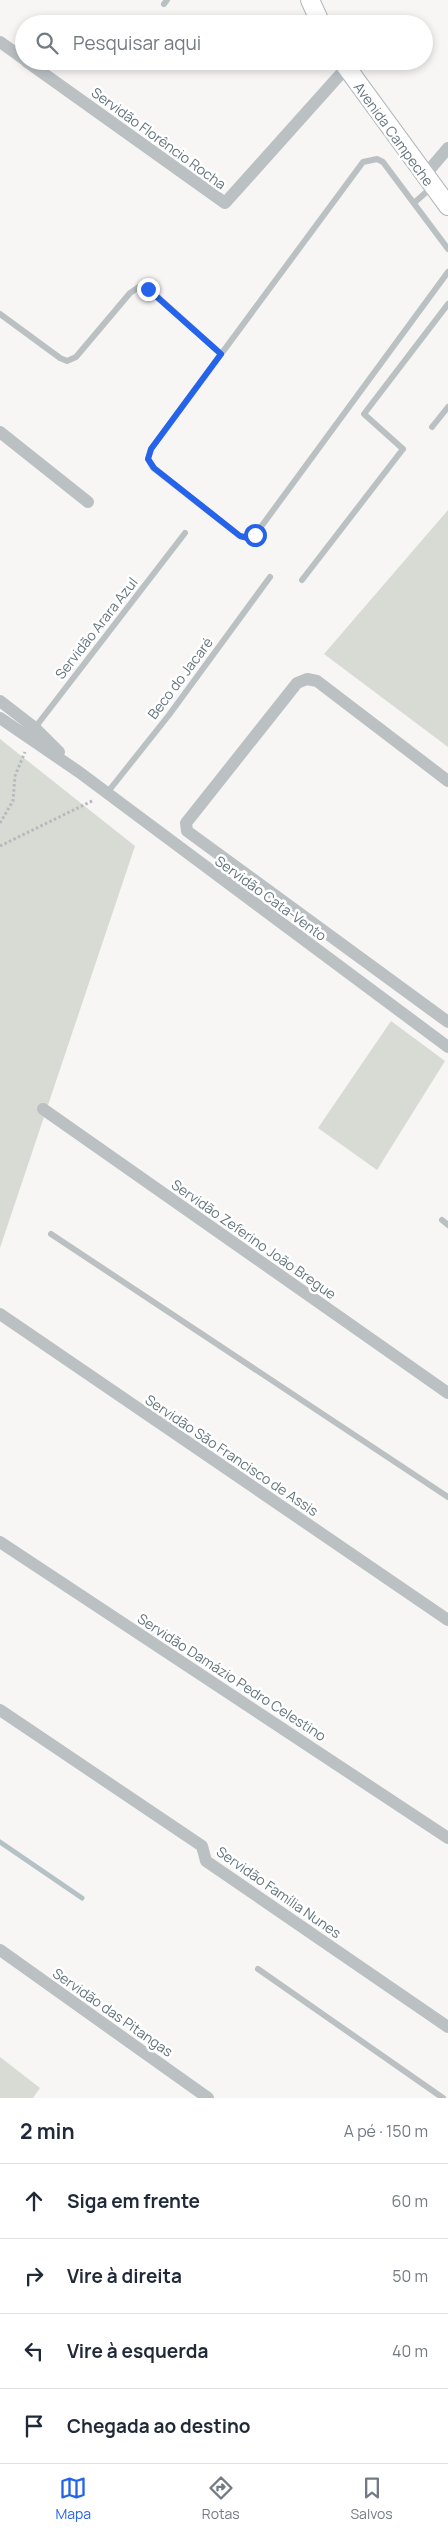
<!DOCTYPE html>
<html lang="pt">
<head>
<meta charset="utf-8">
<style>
	body { margin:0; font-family:Manrope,sans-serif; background:#f2f2f3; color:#1f2937 }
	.stop { position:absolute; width:15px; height:15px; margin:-11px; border:4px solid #2563eb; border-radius:50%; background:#fff }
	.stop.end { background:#2563eb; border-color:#fff; box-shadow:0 1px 5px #0008 }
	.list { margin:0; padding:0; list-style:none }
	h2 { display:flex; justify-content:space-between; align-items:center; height:65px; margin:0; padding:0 20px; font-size:21px }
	h2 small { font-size:16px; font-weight:400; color:#747a83 }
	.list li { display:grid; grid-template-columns:32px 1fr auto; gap:15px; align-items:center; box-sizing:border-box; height:75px; padding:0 20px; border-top:1px solid #e0e1e3 }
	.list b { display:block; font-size:19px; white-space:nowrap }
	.list em { font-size:16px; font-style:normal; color:#747a83 }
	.icon { flex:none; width:28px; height:28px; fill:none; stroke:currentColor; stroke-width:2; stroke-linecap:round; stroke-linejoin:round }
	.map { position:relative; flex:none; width:448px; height:2098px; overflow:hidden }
	.search { position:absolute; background:#fff; box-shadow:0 2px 8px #0003; left:15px; right:15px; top:15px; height:55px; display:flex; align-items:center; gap:12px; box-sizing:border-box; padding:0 18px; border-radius:28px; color:#747a83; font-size:19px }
	.sheet { height:365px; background:#fff }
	nav { display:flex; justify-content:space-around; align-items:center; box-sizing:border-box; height:70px; border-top:1px solid #e0e1e3; background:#fff; font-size:14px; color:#747a83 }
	nav a { display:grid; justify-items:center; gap:2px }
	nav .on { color:#2563eb }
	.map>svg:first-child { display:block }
</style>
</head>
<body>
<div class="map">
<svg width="448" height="2098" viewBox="0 0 448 2098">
	<rect width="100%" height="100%" fill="#f7f6f4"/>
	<path fill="#d7dbd4" d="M448 510V747L324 654Z
		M0 739 135 846 0 1248Z
		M391 1021 445 1061 377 1170 318 1128Z
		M0 2057 40 2088 33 2098H0Z"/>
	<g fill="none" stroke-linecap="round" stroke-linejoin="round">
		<path stroke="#b5c2c5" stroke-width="5" d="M0 1842 82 1898"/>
		<defs>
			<path id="secondary" d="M310 0 321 24
				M342 61 448 206"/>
		</defs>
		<use href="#secondary" stroke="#b0b7ba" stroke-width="20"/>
		<path stroke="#b6babc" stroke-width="3" stroke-dasharray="2.5 2.5" stroke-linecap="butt" d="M0 823 13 801 15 776 25 752
			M0 846 94 800"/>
		<path stroke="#bbc1c3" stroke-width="6" d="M164 4 167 0
			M414 203 432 187
			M448 249 383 162 377 159 363 162 151 449 148 459 153 468 240 536 248 538 255 535 448 272
			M0 314 60 358 67 361 76 357 130 293 139 287 149 289 221 354
			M432 427 448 407
			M302 580 403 449 364 414 448 304
			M34 729 185 533
			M107 793 169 715 270 577
			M442 1220 448 1225
			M51 1234 448 1497
			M258 1969 443 2098"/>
		<path stroke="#bbc1c3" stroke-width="12" d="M0 42 24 59
			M26 61 225 203 346 68
			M425 175 448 148
			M0 432 88 502
			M0 701 35 728 59 752
			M0 718 79 772 448 1047
			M448 781 317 681 307 679 297 683 186 823 187 831 448 1022
			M43 1109 448 1393
			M0 1314 448 1620
			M0 1542 448 1838
			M0 1710 202 1846 206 1861 448 2027
			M0 1950 208 2098"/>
		<use href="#secondary" stroke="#fff" stroke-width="18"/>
	</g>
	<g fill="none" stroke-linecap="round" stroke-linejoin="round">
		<path stroke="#2563eb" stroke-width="6" d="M148 289 221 354 151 449 148 459 154 468 240 536 248 538 255 535"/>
	</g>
	<g text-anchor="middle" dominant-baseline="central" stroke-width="5" stroke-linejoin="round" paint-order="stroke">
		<g font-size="14" fill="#64757c" stroke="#fff">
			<text transform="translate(394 134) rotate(54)">Avenida Campeche</text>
			<text transform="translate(159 138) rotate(36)">Servidão Florêncio Rocha</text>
			<text transform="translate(96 628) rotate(-52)">Servidão Arara Azul</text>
			<text transform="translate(180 678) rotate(-53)">Beco do Jacaré</text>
			<text transform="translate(271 898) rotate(36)">Servidão Cata-Vento</text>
			<text transform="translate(254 1239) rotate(35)">Servidão Zeferino João Bregue</text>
			<text transform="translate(232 1455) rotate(34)">Servidão São Francisco de Assis</text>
			<text transform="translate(232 1677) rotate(33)">Servidão Damázio Pedro Celestino</text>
			<text transform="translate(279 1892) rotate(35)">Servidão Família Nunes</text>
			<text transform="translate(113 2012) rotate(35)">Servidão das Pitangas</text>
		</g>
	</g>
</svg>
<div class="stop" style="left:255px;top:535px"></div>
<div class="stop end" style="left:148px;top:289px"></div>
<div class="search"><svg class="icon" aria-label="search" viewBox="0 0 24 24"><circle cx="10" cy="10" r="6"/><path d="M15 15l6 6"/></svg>Pesquisar aqui</div>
</div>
<section class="sheet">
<h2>2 min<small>A pé · 150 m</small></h2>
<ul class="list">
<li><svg class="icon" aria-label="ahead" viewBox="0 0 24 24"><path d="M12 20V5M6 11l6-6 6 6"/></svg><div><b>Siga em frente</b></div><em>60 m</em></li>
<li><svg class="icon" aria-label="right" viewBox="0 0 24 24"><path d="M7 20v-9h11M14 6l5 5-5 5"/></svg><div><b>Vire à direita</b></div><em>50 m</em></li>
<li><svg class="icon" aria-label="left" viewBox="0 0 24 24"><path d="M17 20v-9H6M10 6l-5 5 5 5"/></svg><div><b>Vire à esquerda</b></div><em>40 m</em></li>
<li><svg class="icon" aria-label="arrive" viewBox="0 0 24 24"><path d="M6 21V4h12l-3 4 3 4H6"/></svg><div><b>Chegada ao destino</b></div></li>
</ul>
</section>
<nav>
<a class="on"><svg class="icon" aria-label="map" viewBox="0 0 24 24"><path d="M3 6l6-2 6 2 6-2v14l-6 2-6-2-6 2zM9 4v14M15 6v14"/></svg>Mapa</a>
<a><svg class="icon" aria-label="directions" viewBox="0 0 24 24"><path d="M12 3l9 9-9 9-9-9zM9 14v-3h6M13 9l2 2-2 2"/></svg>Rotas</a>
<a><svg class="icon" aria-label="saved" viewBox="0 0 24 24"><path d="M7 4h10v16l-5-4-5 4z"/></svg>Salvos</a>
</nav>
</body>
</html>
